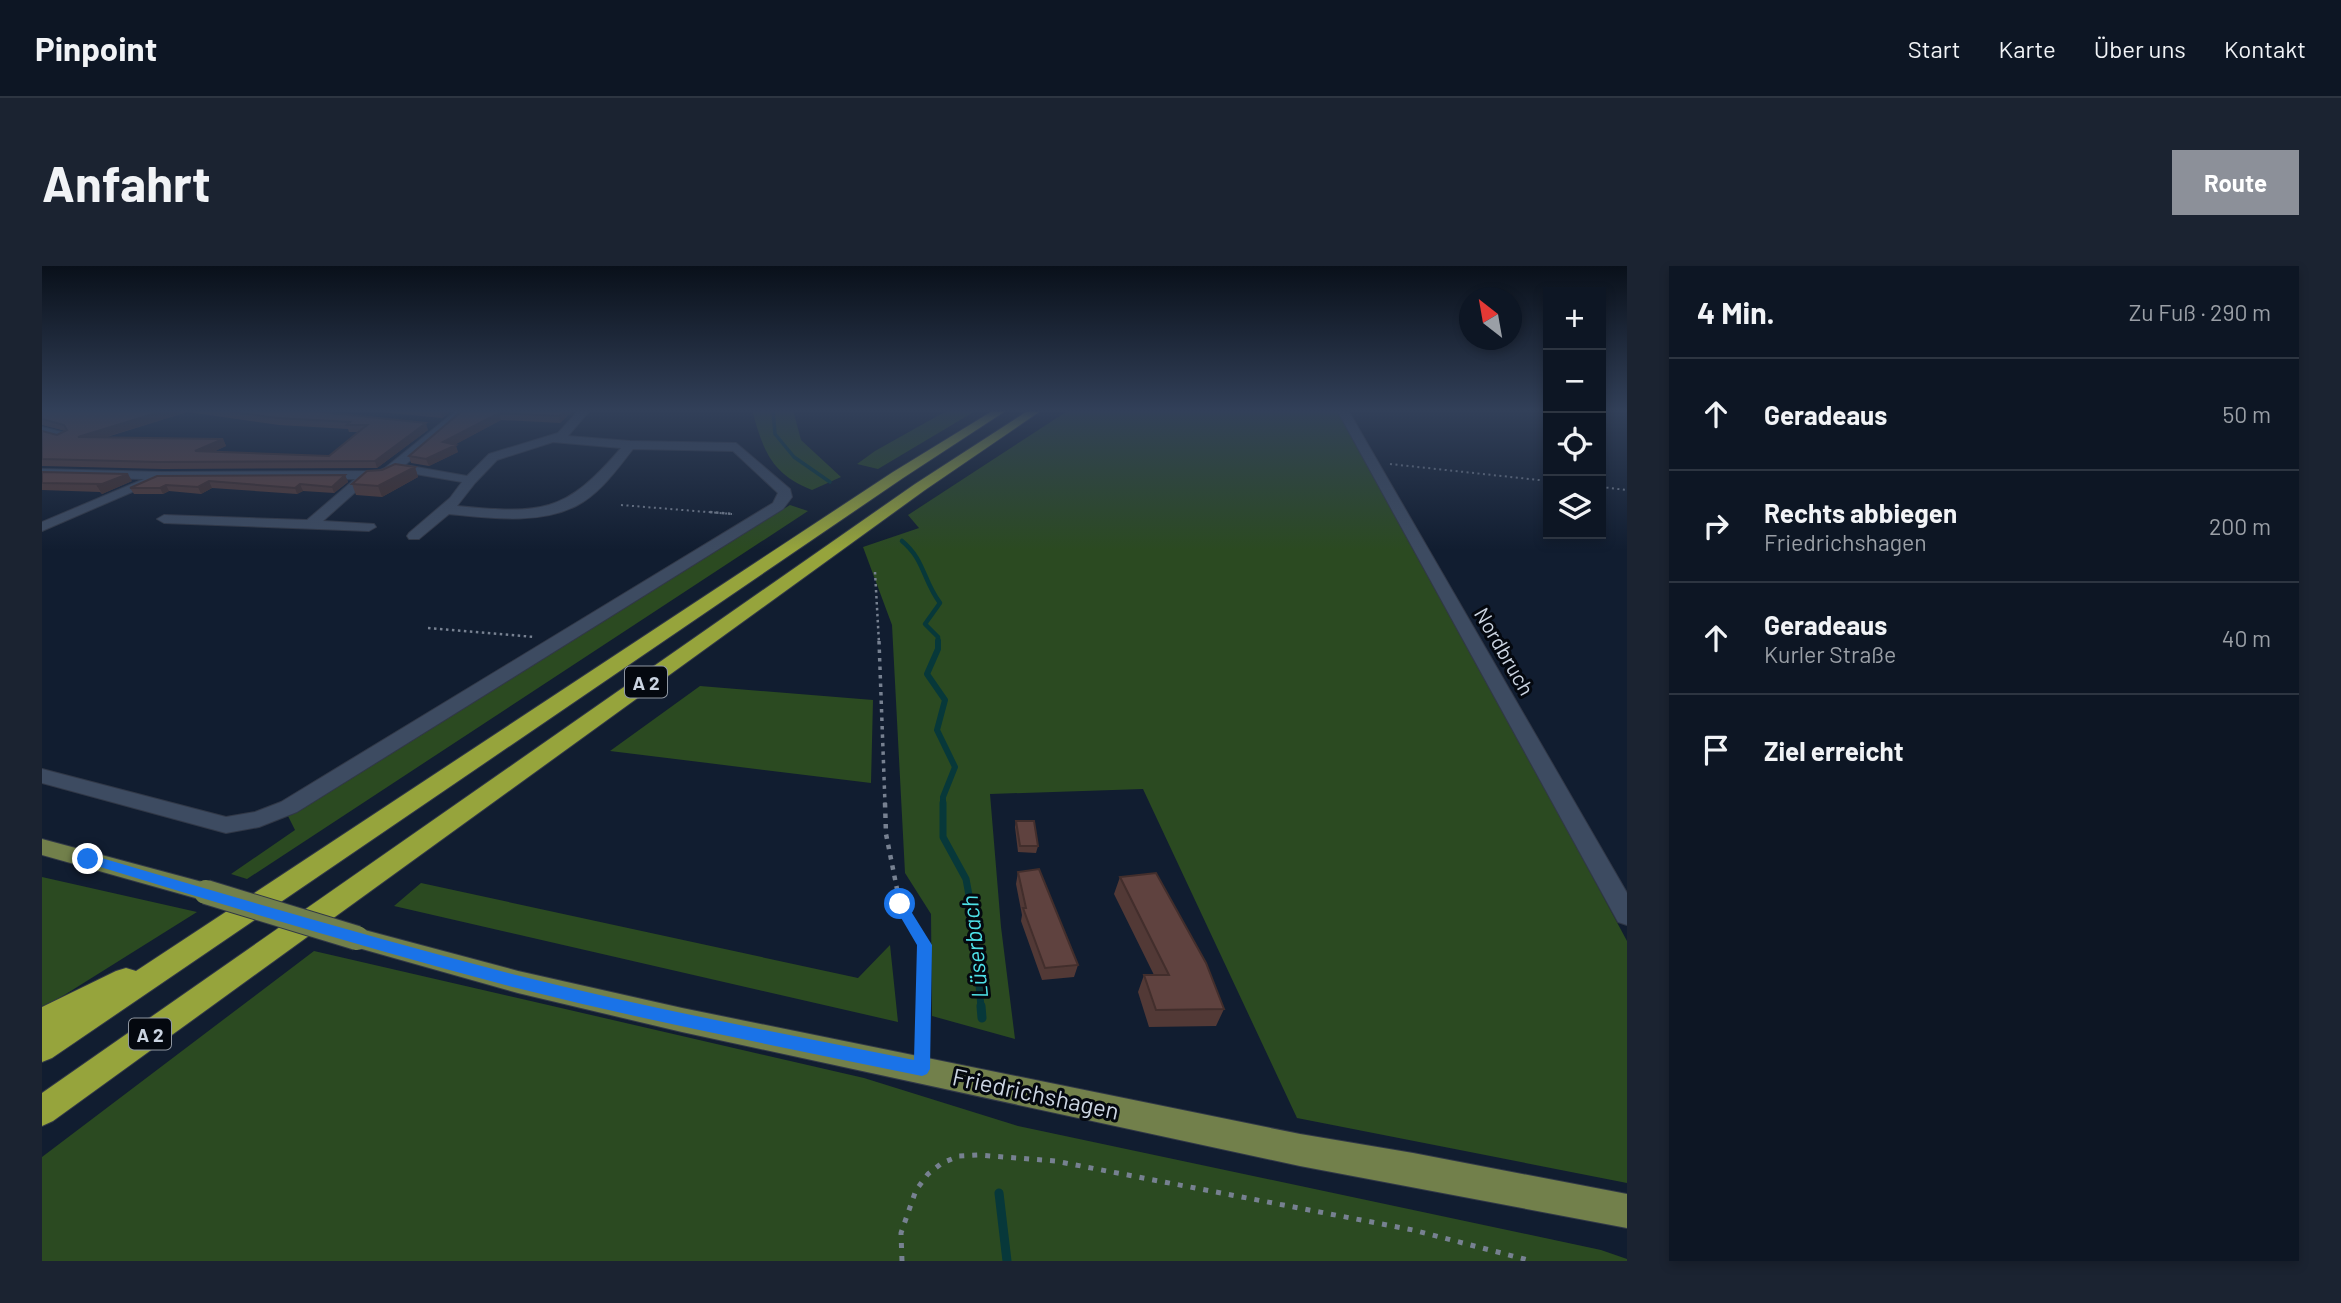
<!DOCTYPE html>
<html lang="de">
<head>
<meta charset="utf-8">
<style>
	body { margin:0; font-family:Barlow,sans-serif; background:#1b2331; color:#f1f3f6 }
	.controls { position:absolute; right:21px; top:21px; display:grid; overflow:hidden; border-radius:0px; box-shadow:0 4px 10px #0003 }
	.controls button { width:63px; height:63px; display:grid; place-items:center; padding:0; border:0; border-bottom:2px solid #2d3541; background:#0d1624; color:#f1f3f6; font:35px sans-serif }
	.compass { position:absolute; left:1417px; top:21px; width:63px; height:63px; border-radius:50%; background:#0d1624; box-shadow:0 4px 10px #0003; rotate:329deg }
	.stop { position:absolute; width:21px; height:21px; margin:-16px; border:5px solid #1a73e8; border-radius:50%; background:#fff }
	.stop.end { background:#1a73e8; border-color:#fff; box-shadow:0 2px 7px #0008 }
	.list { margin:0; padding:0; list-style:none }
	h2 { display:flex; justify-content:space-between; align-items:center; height:91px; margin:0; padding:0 28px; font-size:30px }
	h2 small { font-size:23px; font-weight:400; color:#9a9fa6 }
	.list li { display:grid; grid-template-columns:46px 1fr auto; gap:21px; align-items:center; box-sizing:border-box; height:112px; padding:0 28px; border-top:2px solid #2d3541 }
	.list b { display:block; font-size:26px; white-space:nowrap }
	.list p { margin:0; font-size:23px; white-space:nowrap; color:#9a9fa6 }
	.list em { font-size:23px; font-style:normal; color:#9a9fa6 }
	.icon { flex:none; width:38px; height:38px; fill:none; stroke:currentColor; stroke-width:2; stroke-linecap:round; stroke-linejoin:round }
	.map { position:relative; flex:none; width:1585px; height:995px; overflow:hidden; border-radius:0px }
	header { display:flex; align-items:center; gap:42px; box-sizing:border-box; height:98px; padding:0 35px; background:#0d1624; border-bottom:2px solid #2d3541 }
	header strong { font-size:33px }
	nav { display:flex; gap:38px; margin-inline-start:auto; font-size:24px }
	.intro { display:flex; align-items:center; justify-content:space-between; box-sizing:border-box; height:168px; padding:0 42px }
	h1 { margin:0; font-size:49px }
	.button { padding:18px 32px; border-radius:0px; background:#8c9099; color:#fff; font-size:24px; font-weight:700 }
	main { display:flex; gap:42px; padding:0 42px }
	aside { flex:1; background:#0d1624; border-radius:0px; box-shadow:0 4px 10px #0003 }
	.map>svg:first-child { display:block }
</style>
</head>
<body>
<header>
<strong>Pinpoint</strong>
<nav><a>Start</a><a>Karte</a><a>Über uns</a><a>Kontakt</a></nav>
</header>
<div class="intro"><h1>Anfahrt</h1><a class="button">Route</a></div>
<main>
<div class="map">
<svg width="1585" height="995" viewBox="0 0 1585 995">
	<rect width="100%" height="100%" fill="#111d30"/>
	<path fill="#2b4a21" d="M710 144H751L759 174 799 211 770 224C729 208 721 184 710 144Z
		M906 144H935L836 203 815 198 833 185Z
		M1027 144H1300L1585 675V917L1255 852 1101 523 948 528 959 661 973 773 890 750 889 648 863 607 850 359 821 281 877 262 866 249Z
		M748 239 766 245 205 613 189 608 253 564 245 548Z
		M658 420 831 434 829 517 568 485Z
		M0 611 155 646 0 743Z
		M379 617 816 712 848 679 856 756 352 640Z
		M272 685 822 812 976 860 1559 984 1585 993V995H0V891Z"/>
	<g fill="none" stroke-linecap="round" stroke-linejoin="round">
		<path stroke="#07383a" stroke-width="3.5" d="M731 144 733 168 752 191 788 216"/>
		<path stroke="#07383a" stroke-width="4.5" d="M860 275C883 294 881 315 898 337L883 358 896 371V377"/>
		<path stroke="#07383a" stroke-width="6" d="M896 375V383L885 408 903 434 895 464 913 501 901 531V538"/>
		<path stroke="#07383a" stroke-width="7" d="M901 537V571L924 613 931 651 939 741"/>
		<path stroke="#07383a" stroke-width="9" d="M939 740 940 752
			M957 927 965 995"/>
		<defs>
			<path id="minor" d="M415 144H427L363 199 425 210 447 188 516 167 537 144H548L526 170 588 175 694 177 748 223 750 231 741 243 255 546 217 561 184 567 0 517V503L184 551 213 546 239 536 731 237 736 227 691 185 591 183C575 203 558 228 534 240 496 259 448 252 407 248L377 273H367L365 270 367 267 408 232 420 216 356 205 342 212 328 213 281 255 332 258 334 261 327 265 122 257 115 253 122 249 265 254 313 213 118 214 0 265V256L102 213 0 211V203L121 206 336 205 343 202ZM511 176 579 182C523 248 499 248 415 240L433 217 455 194Z
				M1295 144H1306L1585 627V659L1576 656Z
				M0 161 24 167 26 170 20 174 0 169Z"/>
			<path id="major" d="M0 573 164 617 173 619 176 626 173 633 164 635 0 589Z
				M315 662 476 705 640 742 1258 868 1371 887 1585 928V962L1258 900 640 766 476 727 306 679 302 672 306 665Z"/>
			<path id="highway" d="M952 144H965L861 212 10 792 0 796V741L74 705 84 702 94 705 851 206Z
				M987 144H1000L883 224 11 855 0 860V827L873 218Z"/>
		</defs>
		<use href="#minor" stroke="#313847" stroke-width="2"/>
		<use href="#major" stroke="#313847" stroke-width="2"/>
		<use href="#highway" stroke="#313847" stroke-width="2"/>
		<path stroke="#778191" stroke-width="2" stroke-dasharray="2 3.5" stroke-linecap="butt" d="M1348 198 1506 215
			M1559 221 1585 224
			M579 239 690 248"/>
		<path stroke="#778191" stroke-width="2.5" stroke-dasharray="2.5 3.5" stroke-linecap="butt" d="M668 246 692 248
			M833 306 837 377
			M386 362 492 371"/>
		<path stroke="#778191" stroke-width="3.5" stroke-dasharray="3.5 5" stroke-linecap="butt" d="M837 375 843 538"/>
		<path stroke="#778191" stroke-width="4.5" stroke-dasharray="4.5 6" stroke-linecap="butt" d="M843 537 844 568 858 638 882 679 881 741"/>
		<path stroke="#778191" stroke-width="5" stroke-dasharray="5 8" stroke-linecap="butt" d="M880 783 881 740
			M860 995 859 967 874 924 886 908 900 897 917 890 936 889 1013 895 1371 964 1490 995"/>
		<use href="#minor" fill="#3d4b61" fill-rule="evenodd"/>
		<use href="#major" fill="#72804b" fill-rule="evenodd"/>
		<use href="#highway" fill="#96a43c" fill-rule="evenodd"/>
		<defs>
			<path id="major-bridge" d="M164 626 315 672"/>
		</defs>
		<use href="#major-bridge" stroke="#313847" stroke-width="26" stroke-linecap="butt"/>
		<use href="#major-bridge" stroke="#72804b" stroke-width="24"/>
	</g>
	<path fill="#523936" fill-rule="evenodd" d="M0 144H261L386 164 335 202 121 203 0 200V165L15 169 23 165 0 159ZM145 146 237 159 306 163 307 166H317L287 190 171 186 184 180 181 173 62 172Z
		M317 144H406L407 147 400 152Z
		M421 144H532L518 157 459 154 412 179 416 186 387 200 369 197 367 190Z
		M373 201 376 211 340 231 314 229 310 218Z
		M0 206 90 215 60 228 58 226 0 224Z
		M303 209 306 216 292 227 261 225 255 228 170 222 159 228 127 225 121 228H92L88 222 115 210Z
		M974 555 996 580 994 587 976 586 973 561Z
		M976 606 1036 699 1032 711 1000 714 979 655 980 649 974 618Z
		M1078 611 1182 743 1174 760 1107 761 1096 726 1102 709H1112L1072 628Z"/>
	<path fill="#422e2c" d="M124 144H144L145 146 40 178 36 171Z
		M400 144H406L407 147 400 152 398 145Z
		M523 144H532L518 157 517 150Z
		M457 147 459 154 403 184 401 176Z
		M384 157 386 164 335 202 333 195Z
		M181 173 184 180 156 193 153 185Z
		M414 179 416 186 387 200 384 193Z
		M373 201 376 211 340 231 336 220Z
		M86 208 90 215 60 228 55 220Z
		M303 209 306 216 292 227 290 221Z
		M167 215 170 222 159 228 156 221Z
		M258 218 261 225 255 228 253 222Z
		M124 219 127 225 121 228 118 222Z"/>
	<path fill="#5f423f" stroke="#422e2c" stroke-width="2" d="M0 144H124L36 171 181 173 153 185 287 190 325 159H305L308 156 235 152 179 144H261L384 157 333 195 117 196 0 193V165L15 169 25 164 22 159 0 153Z
		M421 144H523L517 150 457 147 401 176 414 179 384 193 367 190Z
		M353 198 373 201 336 220 310 218 325 205 340 204Z
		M0 206 86 208 55 220 58 218 0 217Z
		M303 209 290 221 258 218 253 222 167 215 156 221 124 219 118 222H88L115 210Z
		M974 555H992L996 580H978Z
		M997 603 1036 699 1003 702 981 642H984L976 606Z
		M1114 607 1164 697 1182 743 1114 744 1102 709H1127L1078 611Z"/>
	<linearGradient id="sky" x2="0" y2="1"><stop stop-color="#09101a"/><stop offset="0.51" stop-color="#324059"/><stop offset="1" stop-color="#324059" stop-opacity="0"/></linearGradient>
	<rect width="1585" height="284" fill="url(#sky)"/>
	<path fill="#1a73e8" d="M46 588C188 630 330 672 474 709 605 742 739 767 872 794L875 679 851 638 858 632 862 634 890 679 888 803 885 808 880 810C745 782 609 756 475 722 330 684 185 640 42 596L40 593Z"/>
	<g text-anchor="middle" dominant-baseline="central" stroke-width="6" stroke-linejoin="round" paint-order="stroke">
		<g fill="#04080f" stroke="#8f97a2" stroke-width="2">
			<rect x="583" y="400.5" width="42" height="31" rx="5"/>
			<rect x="87" y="752.5" width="42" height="31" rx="5"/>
		</g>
		<g font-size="19" font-weight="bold" fill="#cbd4e1">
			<text x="604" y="416">A 2</text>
			<text x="108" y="768">A 2</text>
		</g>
		<g font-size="21" fill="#cbd4e1" stroke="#04080f">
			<text transform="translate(1463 385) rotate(60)">Nordbruch</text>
		</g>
		<g font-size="23" font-style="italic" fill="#4ee1e8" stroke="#04080f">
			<text transform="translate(932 681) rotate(-96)">Lüserbach</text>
		</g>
		<g font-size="24" fill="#cbd4e1" stroke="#04080f">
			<text transform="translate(994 827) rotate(12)">Friedrichshagen</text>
		</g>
	</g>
</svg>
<div class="controls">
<button>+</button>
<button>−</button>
<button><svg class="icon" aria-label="locate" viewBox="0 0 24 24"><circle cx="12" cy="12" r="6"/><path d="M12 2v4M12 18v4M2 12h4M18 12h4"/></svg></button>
<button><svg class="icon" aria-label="layers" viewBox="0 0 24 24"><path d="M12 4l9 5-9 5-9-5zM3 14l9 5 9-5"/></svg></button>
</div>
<svg class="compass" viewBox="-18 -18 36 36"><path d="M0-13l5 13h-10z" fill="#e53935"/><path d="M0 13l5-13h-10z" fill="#9a9fa6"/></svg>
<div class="stop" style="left:858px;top:638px"></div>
<div class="stop end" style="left:46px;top:593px"></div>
</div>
<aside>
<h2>4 Min.<small>Zu Fuß · 290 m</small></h2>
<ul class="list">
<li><svg class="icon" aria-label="ahead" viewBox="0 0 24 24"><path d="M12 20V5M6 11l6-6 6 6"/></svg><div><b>Geradeaus</b></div><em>50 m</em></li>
<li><svg class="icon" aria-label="right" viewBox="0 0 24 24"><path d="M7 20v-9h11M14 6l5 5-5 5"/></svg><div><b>Rechts abbiegen</b><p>Friedrichshagen</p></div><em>200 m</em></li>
<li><svg class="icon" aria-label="ahead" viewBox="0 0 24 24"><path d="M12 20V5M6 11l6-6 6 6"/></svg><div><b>Geradeaus</b><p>Kurler Straße</p></div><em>40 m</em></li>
<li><svg class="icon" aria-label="arrive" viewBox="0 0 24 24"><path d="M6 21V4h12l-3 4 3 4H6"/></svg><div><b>Ziel erreicht</b></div></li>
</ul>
</aside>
</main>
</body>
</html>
